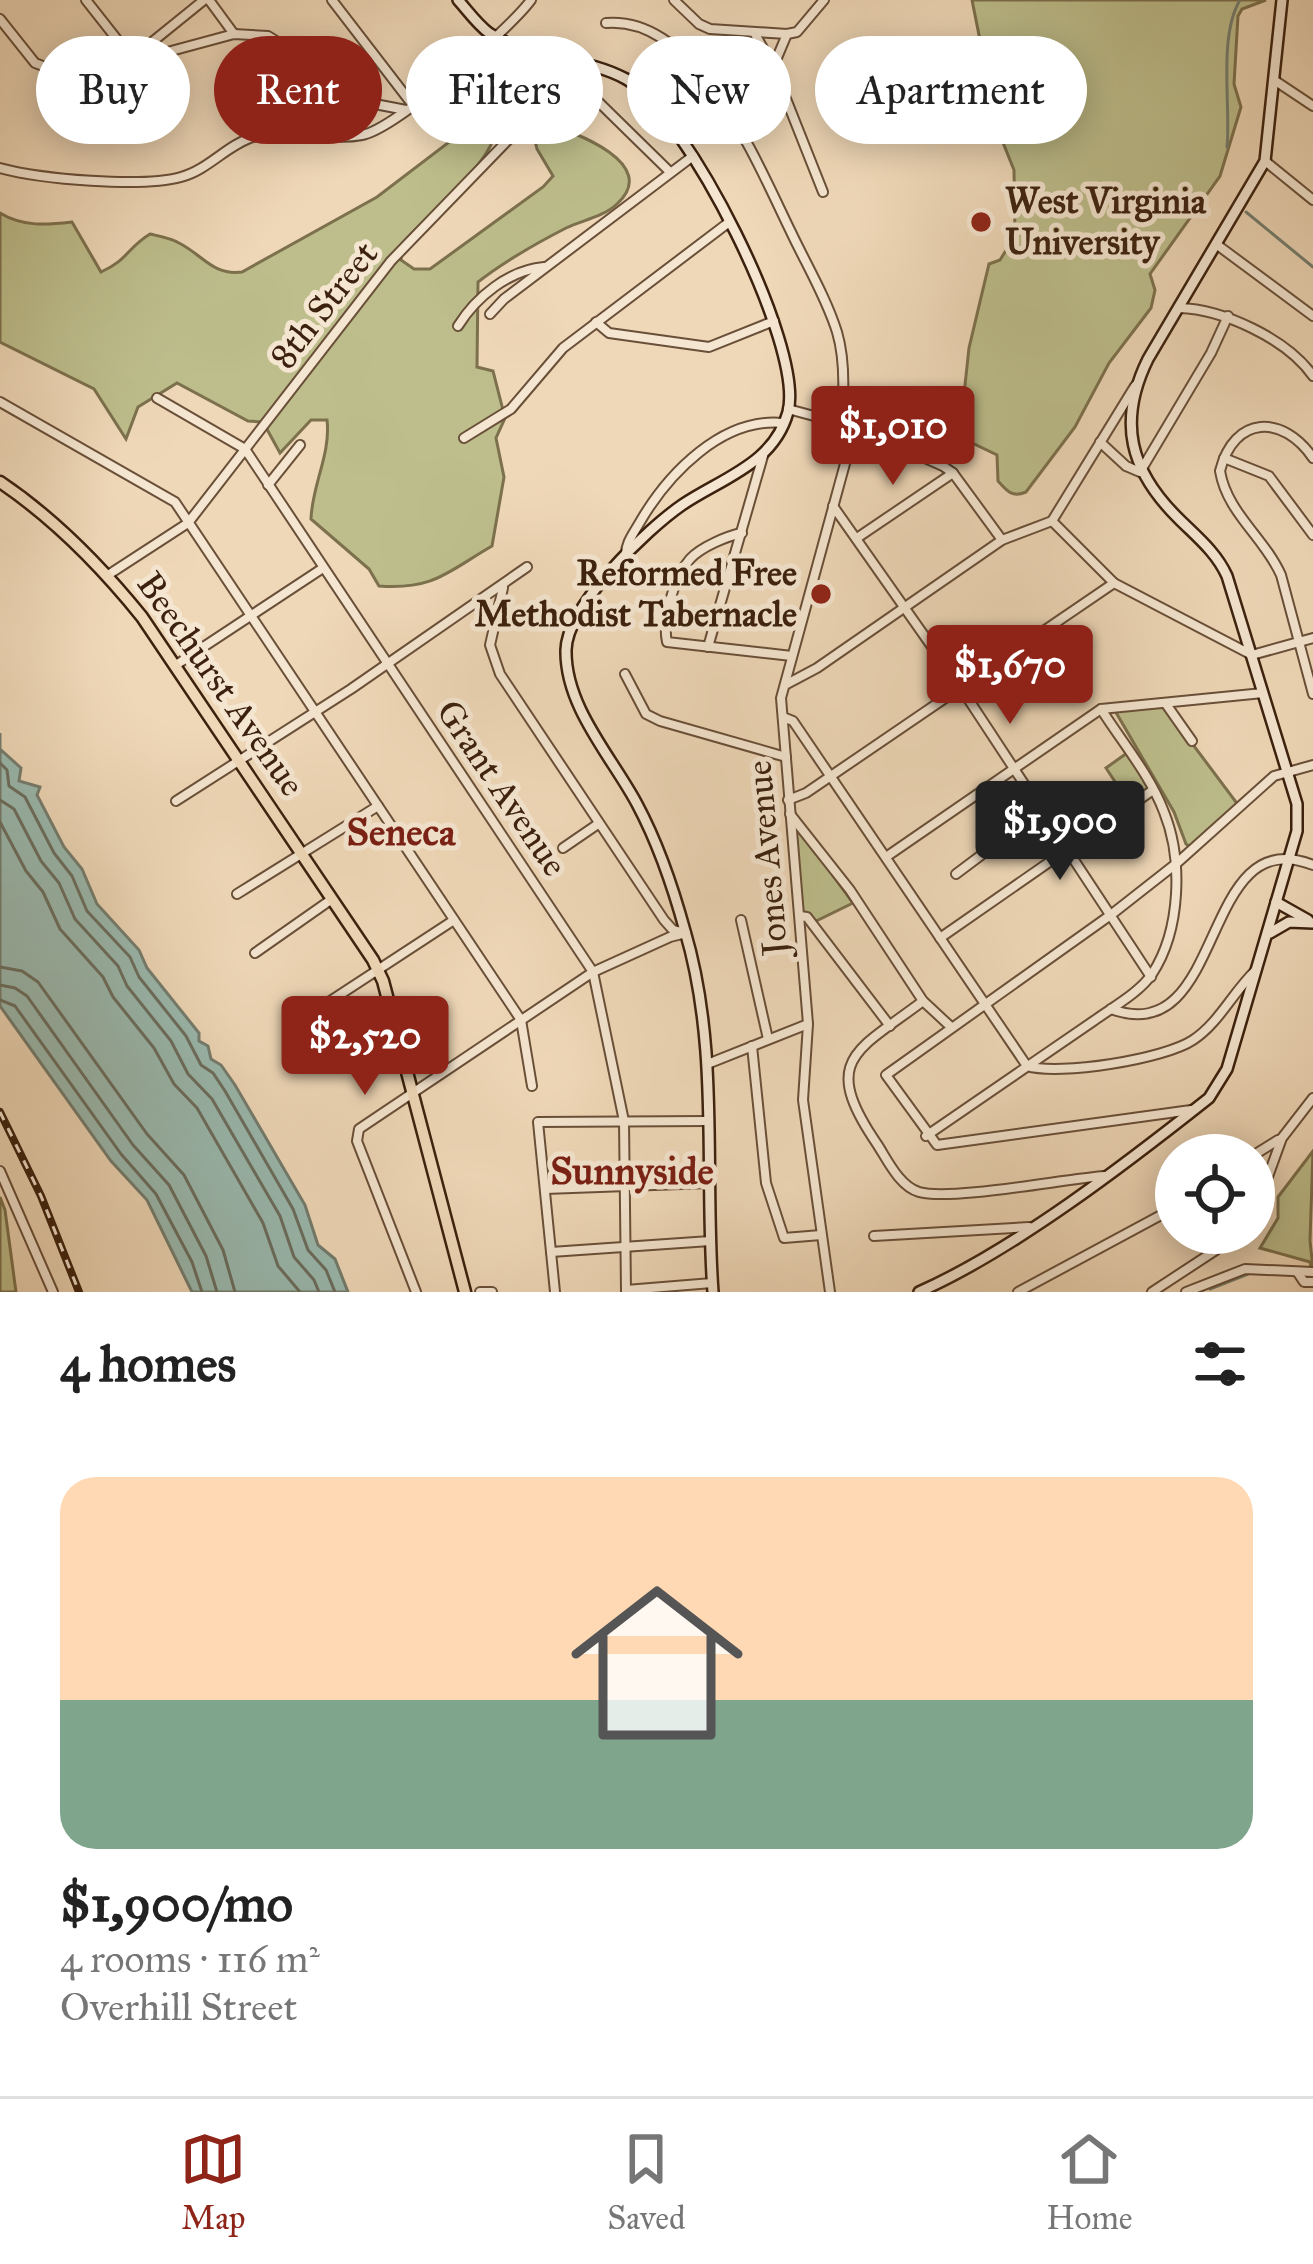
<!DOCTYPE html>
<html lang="en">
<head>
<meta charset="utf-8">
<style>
	:root { --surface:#fff; --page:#f2f2f2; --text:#222; --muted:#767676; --line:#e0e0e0; --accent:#8f2418 }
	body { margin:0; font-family:"IM FELL Great Primer",serif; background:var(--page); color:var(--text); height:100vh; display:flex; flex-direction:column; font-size:45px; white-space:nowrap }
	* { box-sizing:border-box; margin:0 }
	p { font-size:39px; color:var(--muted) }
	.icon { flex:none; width:66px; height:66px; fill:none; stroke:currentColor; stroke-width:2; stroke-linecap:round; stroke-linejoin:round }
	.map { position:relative; height:1292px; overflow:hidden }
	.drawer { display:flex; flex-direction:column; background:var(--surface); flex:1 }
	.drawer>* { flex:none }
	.guide { position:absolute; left:36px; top:36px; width:1242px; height:108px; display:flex; gap:24px }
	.fabs { position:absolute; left:1155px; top:1134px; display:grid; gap:24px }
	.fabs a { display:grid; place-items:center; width:120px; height:120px; border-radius:50%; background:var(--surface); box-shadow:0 6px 30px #0003; font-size:60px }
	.price { position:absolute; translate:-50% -102px; padding:0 27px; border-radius:12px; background:var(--accent); color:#fff; font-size:39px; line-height:78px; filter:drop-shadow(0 3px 6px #0008) }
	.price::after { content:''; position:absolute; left:50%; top:72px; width:36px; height:27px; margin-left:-18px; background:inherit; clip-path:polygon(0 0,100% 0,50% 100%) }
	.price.selected { background:#222; color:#fff }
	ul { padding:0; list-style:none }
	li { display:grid; align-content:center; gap:24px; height:636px; padding:0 60px }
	li span { display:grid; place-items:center; height:372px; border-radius:36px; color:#555 }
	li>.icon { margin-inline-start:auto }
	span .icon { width:216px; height:216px; fill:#fffc; stroke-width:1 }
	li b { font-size:51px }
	h2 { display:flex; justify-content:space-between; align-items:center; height:144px; padding:0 60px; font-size:51px }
	.chip { padding:0 42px; border-radius:54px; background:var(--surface); box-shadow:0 6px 30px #0003; font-size:42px; line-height:108px }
	.chip.selected { background:var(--accent); color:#fff }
	.tabs { display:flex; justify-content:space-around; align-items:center; height:168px; border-top:3px solid var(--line); background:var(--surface); font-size:33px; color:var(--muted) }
	.tabs a { display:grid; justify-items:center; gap:6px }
	.tabs .selected { color:var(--accent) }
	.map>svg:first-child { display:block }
	.green { fill:#bdbe8c; stroke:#7c704d; stroke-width:3 }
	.water { fill:#9abab0; stroke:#747d6f; stroke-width:3 }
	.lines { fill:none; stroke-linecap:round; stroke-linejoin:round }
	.shore { stroke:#6b6e5f; stroke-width:3 }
	.stream { stroke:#747d6f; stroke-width:3 }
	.street-casing { stroke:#694f38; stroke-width:12 }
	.secondary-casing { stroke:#3c210e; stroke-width:14 }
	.primary-casing { stroke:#3c210e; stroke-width:15 }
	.street { stroke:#f5e6d1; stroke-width:8 }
	.secondary { stroke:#f5e6d1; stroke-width:9 }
	.primary { stroke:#efd8b8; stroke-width:10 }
	.rail-casing { stroke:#3c210e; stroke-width:8 }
	.rail { stroke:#f5e6d1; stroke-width:3; stroke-dasharray:9; stroke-linecap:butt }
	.poi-dot { fill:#8f2418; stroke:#f5e6d1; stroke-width:4.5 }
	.labels { text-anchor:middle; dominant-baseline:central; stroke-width:10; stroke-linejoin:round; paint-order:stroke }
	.poi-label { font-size:36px; font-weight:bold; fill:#3c210e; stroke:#f5e6d1; text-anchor:start }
	.street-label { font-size:36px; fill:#3c210e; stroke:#f5e6d1 }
	.neighbourhood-label { font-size:39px; font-weight:bold; fill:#7a1f14; stroke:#f5e6d1 }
</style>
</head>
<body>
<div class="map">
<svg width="1313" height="1292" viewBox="0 0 1313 1292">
	<rect width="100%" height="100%" fill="#efd8b8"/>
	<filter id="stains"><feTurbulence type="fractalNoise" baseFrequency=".00167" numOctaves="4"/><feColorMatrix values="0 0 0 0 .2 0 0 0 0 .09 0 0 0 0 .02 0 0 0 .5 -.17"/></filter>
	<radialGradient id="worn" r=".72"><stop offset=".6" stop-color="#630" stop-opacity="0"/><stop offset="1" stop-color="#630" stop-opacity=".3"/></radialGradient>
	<g class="green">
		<path d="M972,0H1266L1242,9L1238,16L1234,84L1241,107L1220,176L1150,274L1155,290L1151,308L1109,363L1075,427L1026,492C1012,498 1007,491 998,481L997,455L964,439L953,425L961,422L969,348L989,264L1000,260L1015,236L1014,170L998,130Z"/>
		<path d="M501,100C506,159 437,203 402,244L401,260L414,269H430L543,187L553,176L537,149L533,133L547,124C575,132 661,164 617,204C603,217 583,220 566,228C535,244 506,260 478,282L477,367L493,371L505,418L496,438L504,477L492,546C447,572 434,590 379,586L369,569L311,519C312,485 331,454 327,420H311L280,453L263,422L248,421L177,383L138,407L126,439L94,389L0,342V213C23,227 47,225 72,222L101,272C128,260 127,248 150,234C159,236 171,238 179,243C203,255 213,276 242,272L377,197L465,130L487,107Z"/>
		<polygon points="1164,706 1239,806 1192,848 1186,844 1174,812 1114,709"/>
		<polygon points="1127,753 1150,789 1129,803 1106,768"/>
		<polygon points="798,827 853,903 814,922 802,913 794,833"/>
		<polygon points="1313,1151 1310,1241 1313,1268 1311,1268 1310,1262 1260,1248 1278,1218 1278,1197"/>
		<polygon points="0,1197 5,1210 16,1292 0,1292"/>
	</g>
	<polygon class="water" points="0,733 0,749 21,768 19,781 40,787 37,795 64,847 82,869 97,904 139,950 147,968 199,1033 199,1041 208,1046 211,1059 221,1065 235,1085 305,1205 318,1245 335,1259 348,1292 192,1292 147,1200 111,1161 0,1006"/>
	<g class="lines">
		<g class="shore">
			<polyline points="0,763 7,770 9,786 25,797 54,853 72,876 87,911 130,957 139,977 186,1036 201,1065 213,1073 225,1091 293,1209 308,1250 326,1270 335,1292"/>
			<polyline points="0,800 14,809 41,861 59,883 75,919 118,966 127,986 171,1041 188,1074 212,1099 280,1216 294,1257 314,1280 319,1292"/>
			<polyline points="0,822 26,871 43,892 60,929 103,977 113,997 154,1048 174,1084 197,1108 263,1223 278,1266 300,1292"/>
			<polyline points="0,967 22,971 38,982 147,1134 184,1175 223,1250 235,1292"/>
			<polyline points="0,985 15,988 27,996 133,1145 169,1185 206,1256 217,1292"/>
			<polyline points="0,1000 15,1006 121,1154 156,1194 192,1262 202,1292"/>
		</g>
		<g class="stream">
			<path d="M1227,147C1231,105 1218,37 1240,0"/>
			<polyline points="1246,212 1313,267"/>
			<polyline points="1210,1289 1248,1274"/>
		</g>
		<g class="street-casing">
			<g id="street">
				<polyline points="86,0 134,61 141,51 204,0"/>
				<polyline points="209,0 234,34"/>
				<polyline points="332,0 412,104"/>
				<polyline points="674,0 699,24 710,29 787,34 797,32 824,0"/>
				<polyline points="0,19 35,63 72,77 95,77 134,61 234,34 268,36 380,105 406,110"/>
				<path d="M606,23C698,15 758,165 791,232C806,264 826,297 837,332C845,359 844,396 841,424"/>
				<polyline points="755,34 773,66 823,192"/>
				<polyline points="774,65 787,34"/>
				<polyline points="571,75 670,172"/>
				<polyline points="1274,80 1313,106"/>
				<polyline points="1265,161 1313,200"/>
				<path d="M0,168C41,179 141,188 181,177C208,170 227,145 253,137C289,125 325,142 362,135C394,130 510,29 531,0"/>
				<polyline points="1216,244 1313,316"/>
				<path d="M1179,308C1223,309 1287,339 1313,376"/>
				<polyline points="490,314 504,299 693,156"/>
				<polyline points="596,322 609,333 709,347 774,321"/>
				<path d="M458,326C476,297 509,270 544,267"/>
				<polyline points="157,398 245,449 593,972 624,1121 626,1292"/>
				<polyline points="0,402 175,502 521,1020 532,1086"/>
				<polyline points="788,409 855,427 943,466 953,473 1002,540"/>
				<polyline points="464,438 511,409 563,348 728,223"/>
				<polyline points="1100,442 1126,466 1140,472 1211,353 1228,316"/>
				<polyline points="1224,458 1269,476 1313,535"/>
				<path d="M1313,458C1283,414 1234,415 1220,471C1227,513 1264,537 1281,575L1313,694"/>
				<polyline points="268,485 300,445"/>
				<polyline points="833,506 961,688 1151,977"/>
				<polyline points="1052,521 1114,583 1252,655 1313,638"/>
				<path d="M742,533C727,536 701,547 690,559C674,577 662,619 667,642L792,656"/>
				<polyline points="857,538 953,473"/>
				<path d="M626,556C625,544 633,534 640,522C668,474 722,417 783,423"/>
				<polyline points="108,575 188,523 391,261 571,75 575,60"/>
				<polyline points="503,588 490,645 500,674 664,920 673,930 685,933"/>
				<polyline points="708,647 763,456"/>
				<polyline points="176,665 323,568"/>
				<polyline points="625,674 646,714 660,721 786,757"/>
				<polyline points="785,685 817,668 1002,540 1052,521 1135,386"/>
				<polyline points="1166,704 1192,741"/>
				<path d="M783,717L793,721L1027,1066C1059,1076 1165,1059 1193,1040C1219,1023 1233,992 1256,970"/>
				<polyline points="788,800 806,793 1114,583"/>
				<polyline points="176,801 351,689 527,567"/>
				<polyline points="790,814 850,890 923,1001 951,1027"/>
				<polyline points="563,848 598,824"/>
				<polyline points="886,857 1101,709 1263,693"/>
				<polyline points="956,874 1040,811"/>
				<polyline points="237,894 378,806"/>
				<polyline points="800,916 807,917 890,1026"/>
				<polyline points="741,920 768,1039"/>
				<polyline points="940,938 1153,790"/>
				<polyline points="255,953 332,899"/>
				<path d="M923,1001C857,1051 819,1059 877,1144C887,1159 899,1186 919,1192C951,1201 1064,1179 1104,1176"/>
				<path d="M1111,1009C1228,1052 1198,819 1313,865"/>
				<polyline points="289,1028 454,920"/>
				<polyline points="752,1046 766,1183 784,1238 821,1235"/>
				<polyline points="710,1063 808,1024"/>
				<polyline points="1191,1110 937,1145 886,1075 1112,914 1177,863 1274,776 1313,765"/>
				<path d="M926,1136C982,1097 1039,1059 1095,1020C1113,1007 1140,992 1152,974C1181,930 1183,859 1164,812C1150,775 1122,742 1101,709"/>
				<polyline points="1254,1155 1278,1140"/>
				<polyline points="0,1171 53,1292"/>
				<polyline points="545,1189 709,1183"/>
				<polyline points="1254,1215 1282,1138 1313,1098"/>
				<polyline points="874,1236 1029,1227"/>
				<polyline points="551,1252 710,1241"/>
				<polyline points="1298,1273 1304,1282 1313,1282"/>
				<polyline points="626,1290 712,1283"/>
				<polyline points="416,1292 357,1141 359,1129 593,972 670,937 686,933"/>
				<polyline points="480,1292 492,1292"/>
				<polyline points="555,1292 538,1122 707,1121"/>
				<polyline points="830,1292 803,1100 808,1024 781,698 855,427"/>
				<polyline points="1018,1292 1176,1207"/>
				<polyline points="1152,1292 1242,1233"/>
				<polyline points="1186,1292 1245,1269 1313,1272"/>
			</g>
		</g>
		<g class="secondary-casing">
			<g id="secondary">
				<path d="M458,0C468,11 477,24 489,33C529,60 584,56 626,79C686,112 805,346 788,412C774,464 722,478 682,505C646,530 567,606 566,650C565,707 612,757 637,804C659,845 673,887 685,931C720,1049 704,1171 713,1292"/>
				<polyline points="1276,902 1308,920"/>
				<polyline points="1270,933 1289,922 1313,923"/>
				<path d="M919,1292C1014,1250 1127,1163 1209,1098L1227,1069L1297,831V804L1227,576C1216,552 1197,537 1179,519C1130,471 1117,422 1148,359L1265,161L1282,0"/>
			</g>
		</g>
		<g class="primary-casing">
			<path id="primary" d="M0,482C55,519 100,565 142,617L373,960L383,981L465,1292"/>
		</g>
		<use href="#street" class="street"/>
		<use href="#secondary" class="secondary"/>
		<use href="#primary" class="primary"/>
		<g class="rail-casing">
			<polyline id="rail" points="0,1112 41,1196 79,1292"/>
		</g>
		<use href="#rail" class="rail"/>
	</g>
	<g class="poi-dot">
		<circle cx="981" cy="222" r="12"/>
		<circle cx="821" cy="594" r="12"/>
	</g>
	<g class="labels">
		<g class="poi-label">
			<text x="1005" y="201">West Virginia<tspan x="1005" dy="41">University</tspan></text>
			<text x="797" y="573" text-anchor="end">Reformed Free<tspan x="797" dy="41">Methodist Tabernacle</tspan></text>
		</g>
		<g class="street-label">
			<text transform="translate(324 305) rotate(-52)">8th Street</text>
			<text transform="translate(221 684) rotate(55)">Beechurst Avenue</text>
			<text transform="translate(502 788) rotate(56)">Grant Avenue</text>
			<text transform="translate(767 858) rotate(-95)">Jones Avenue</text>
		</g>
		<g class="neighbourhood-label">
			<text x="401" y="832">Seneca</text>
			<text x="632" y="1171">Sunnyside</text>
		</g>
	</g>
	<rect width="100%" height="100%" filter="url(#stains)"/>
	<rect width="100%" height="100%" fill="url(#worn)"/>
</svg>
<div class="fabs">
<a><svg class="icon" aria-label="locate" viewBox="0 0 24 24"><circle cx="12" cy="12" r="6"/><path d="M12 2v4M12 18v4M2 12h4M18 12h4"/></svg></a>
</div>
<b class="price" style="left:893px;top:488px">$1,010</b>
<b class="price" style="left:1010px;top:727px">$1,670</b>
<b class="price selected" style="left:1060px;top:883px">$1,900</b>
<b class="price" style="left:365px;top:1098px">$2,520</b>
<div class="guide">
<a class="chip">Buy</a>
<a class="chip selected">Rent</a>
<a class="chip">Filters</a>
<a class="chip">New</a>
<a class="chip">Apartment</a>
</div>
</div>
<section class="drawer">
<h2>4 homes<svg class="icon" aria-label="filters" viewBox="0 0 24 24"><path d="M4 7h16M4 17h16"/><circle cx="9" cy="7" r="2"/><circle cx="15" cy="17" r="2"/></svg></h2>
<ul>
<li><span style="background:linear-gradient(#ffd9b3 60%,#7fa58c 0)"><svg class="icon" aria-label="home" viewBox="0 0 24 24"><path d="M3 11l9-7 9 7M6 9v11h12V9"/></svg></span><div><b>$1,900/mo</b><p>4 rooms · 116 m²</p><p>Overhill Street</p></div></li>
</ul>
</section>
<nav class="tabs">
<a class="selected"><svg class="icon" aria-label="map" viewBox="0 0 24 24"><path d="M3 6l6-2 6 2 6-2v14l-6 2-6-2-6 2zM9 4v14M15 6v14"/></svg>Map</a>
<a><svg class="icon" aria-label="saved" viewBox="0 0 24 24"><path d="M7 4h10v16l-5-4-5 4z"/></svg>Saved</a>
<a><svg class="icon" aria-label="home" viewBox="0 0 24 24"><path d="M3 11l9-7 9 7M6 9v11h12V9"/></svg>Home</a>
</nav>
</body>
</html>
